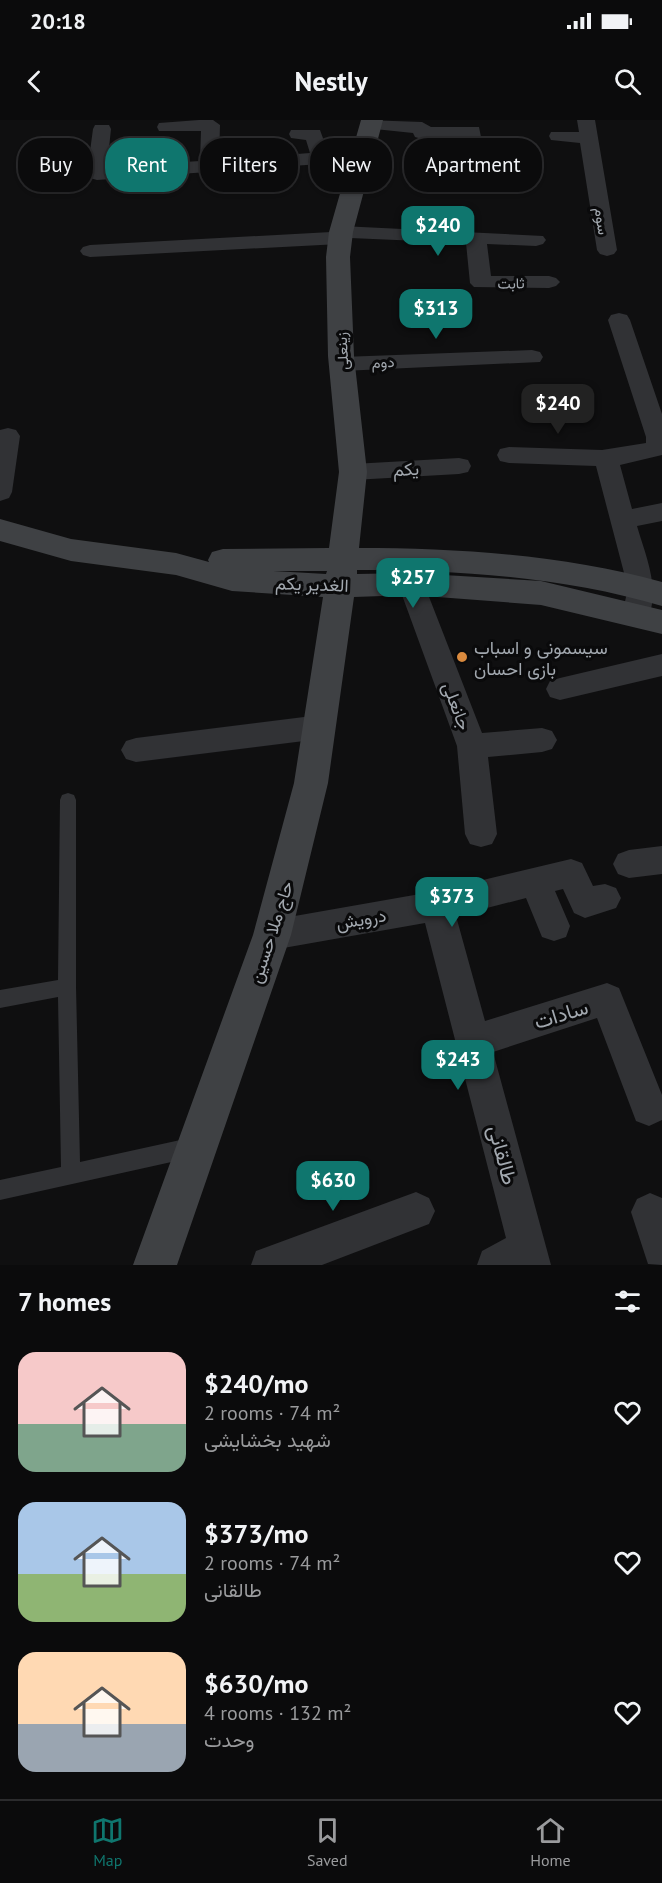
<!DOCTYPE html>
<html lang="en">
<head>
<meta charset="utf-8">
<style>
	:root { --surface:#0b0b0c; --page:#19191a; --text:#f1f3f6; --muted:#9a9b9d; --line:#2b2b2d; --accent:#0f766e }
	body { margin:0; font-family:"PT Sans",Vazirmatn,sans-serif; background:var(--page); color:var(--text); height:100vh; display:flex; flex-direction:column; font-size:22px; white-space:nowrap }
	* { box-sizing:border-box; margin:0 }
	p { font-size:20px; color:var(--muted) }
	.icon { flex:none; width:33px; height:33px; fill:none; stroke:currentColor; stroke-width:2; stroke-linecap:round; stroke-linejoin:round }
	.map { position:relative; height:1145px; overflow:hidden }
	.side { display:flex; flex-direction:column; background:var(--surface); flex:1 }
	.side>* { flex:none }
	.top-card { position:absolute; left:18px; top:18px; width:627px; height:54px; display:flex; gap:12px }
	.price { position:absolute; translate:-50% -51px; padding:0 14px; border-radius:12px; background:var(--accent); color:#fff; font-size:20px; line-height:39px; filter:drop-shadow(0 2px 3px #0008) }
	.price::after { content:''; position:absolute; left:50%; top:36px; width:18px; height:14px; margin-left:-9px; background:inherit; clip-path:polygon(0 0,100% 0,50% 100%) }
	.price.selected { background:#222; color:#fff }
	ul { padding:0; list-style:none }
	li { display:flex; align-items:center; gap:18px; height:150px; padding:0 18px }
	li span { display:grid; place-items:center; flex:none; width:168px; height:120px; border-radius:18px; color:#555 }
	li>.icon { margin-inline-start:auto }
	span .icon { width:72px; height:72px; fill:#fffc; stroke-width:1 }
	li b { font-size:26px }
	h2 { display:flex; justify-content:space-between; align-items:center; height:72px; padding:0 18px; font-size:26px }
	.chip { padding:0 21px; border-radius:24px; background:var(--surface); box-shadow:0 2px 4px #0004,0 0 0 2px var(--line); font-size:21px; line-height:54px }
	.chip.selected { background:var(--accent); color:#fff }
	.status { display:flex; justify-content:space-between; align-items:center; height:42px; padding:0 30px; background:var(--surface); direction:ltr }
	.status svg { height:16px; fill:currentColor }
	header { display:flex; justify-content:space-between; align-items:center; height:78px; padding:0 18px; background:var(--surface); font-size:27px; font-weight:700 }
	.dock { display:flex; justify-content:space-around; align-items:center; height:84px; border-top:2px solid var(--line); background:var(--surface); font-size:16px; color:var(--muted) }
	.dock a { display:grid; justify-items:center; gap:3px }
	.dock .selected { color:var(--accent) }
	.map>svg:first-child { display:block }
	.lines { fill:none; stroke-linecap:round; stroke-linejoin:round }
	.lane { fill:#313235; fill-rule:evenodd }
	.street { fill:#313235; fill-rule:evenodd }
	.secondary { fill:#3f4144; fill-rule:evenodd }
	.poi-dot { fill:#da8a3e; stroke:#0a0a0b; stroke-width:2 }
	.labels { text-anchor:middle; dominant-baseline:central; stroke-width:6; stroke-linejoin:round; paint-order:stroke }
	.far-street-label { font-size:15px; fill:#a2a8af; stroke:#0a0a0b }
	.street-label { font-size:18px; fill:#a2a8af; stroke:#0a0a0b }
	.poi-label { font-size:18px; fill:#a2a8af; stroke:#0a0a0b; text-anchor:start }
	.near-street-label { font-size:21px; fill:#a2a8af; stroke:#0a0a0b }
</style>
</head>
<body>
<div class="status"><b>20:18</b><svg viewBox="0 0 49 12"><path d="M0 12V9h3v3zM5 12V6h3v6zM10 12V3h3v9zM15 12V0h3v12zM26 1h20v11H26zM47 4h2v5h-2z"/></svg></div>
<header><svg class="icon" aria-label="back" viewBox="0 0 24 24"><path d="M15 5l-7 7 7 7"/></svg>Nestly<svg class="icon" aria-label="search" viewBox="0 0 24 24"><circle cx="10" cy="10" r="6"/><path d="M15 15l6 6"/></svg></header>
<div class="map">
<svg width="662" height="1145" viewBox="0 0 662 1145">
	<rect width="100%" height="100%" fill="#0f0f10"/>
	<g class="lines">
		<polygon class="lane" points="68,673 74,675 76,680 76,867 80,1042 194,1017 201,1020 204,1027 201,1034 194,1037 0,1080 0,1060 61,1047 58,877 0,888 0,870 58,860 60,680 62,675"/>
		<g class="street">
			<polygon points="199,0 213,0 220,5 219,40 310,33 306,20 291,18 289,14 291,10 320,10 328,32 369,31 371,35 369,39 362,41 97,60 90,58 87,54 93,9 95,5 109,5 111,9 107,47 200,41 201,11 159,11 157,7 159,3"/>
			<polygon points="365,0 422,2 431,7 479,7 483,27 499,29 507,41 504,45 490,45 486,38 467,36 465,32 463,17 422,19 415,17 413,13 365,8 362,4"/>
			<polygon points="577,0 595,0 617,130 614,134 607,136 600,134 597,130 580,23 551,20 549,16 551,12 579,12"/>
			<polygon points="341,106 543,116 546,120 543,124 536,126 487,124 491,156 549,156 556,158 560,162 556,166 549,168 474,167 470,163 466,123 350,118 347,122 340,124 90,137 83,135 80,131 83,127 90,125 331,112 334,108"/>
			<path d="M619,193L627,195L630,200L662,294V335L620,345L632,389L662,383V401L637,406C646,437 662,472 646,502L636,505L626,502L622,495L628,468L596,346L509,343L500,341L497,335L500,329L509,327L602,330L646,323V317L608,200L611,195Z"/>
			<polygon points="532,230 540,232 543,237 540,242 342,251 334,249 331,244 334,239 342,237"/>
			<polygon points="8,308 16,310 20,316 12,372 9,378 0,381 0,310"/>
			<polygon points="459,338 468,340 471,346 468,352 459,354 353,360 344,358 341,352 344,346 353,344"/>
			<polygon points="411,454 420,457 424,464 482,613 542,608 552,611 557,620 552,629 542,632 488,637 497,714 492,724 481,727 470,724 465,714 457,626 398,464 402,457"/>
			<polygon points="662,534 662,556 560,580 550,577 546,569 550,561 560,558"/>
			<polygon points="320,595 330,599 335,607 330,615 320,619 136,642 126,639 121,630 126,621 136,618"/>
			<polygon points="662,726 662,754 629,758 618,754 613,744 618,734 629,730"/>
			<polygon points="571,739 582,743 593,766 605,764 616,768 621,778 616,788 585,798 574,793 563,769 555,771 570,806 566,817 554,821 542,817 526,778 456,796 485,901 607,863 619,868 662,975 662,1000 649,1006 636,1001 597,898 493,932 551,1145 477,1145 482,1131 506,1118 425,803 272,830 260,826 256,815 260,804 272,800 437,771"/>
			<polygon points="416,1072 429,1078 435,1091 429,1104 322,1145 251,1145 256,1131"/>
			<polygon points="650,1073 662,1078 662,1145 648,1144 631,1092 637,1079"/>
		</g>
		<path class="secondary" d="M361,0H383L353,112L350,137L354,236L367,352L359,428C460,428 565,435 662,462V486C564,457 459,450 357,450V454L411,453L541,461L662,490V514L541,485L411,475L354,477L328,663L291,815L177,1145H133L253,815L294,663L323,477L232,471L176,455L71,441L0,421V399L71,419L176,433L209,442L208,440L212,432L223,429L329,428L339,352L328,236L326,137L329,112ZM273,451H327L326,454Z"/>
	</g>
	<circle class="poi-dot" cx="462" cy="537" r="6"/>
	<g class="labels">
		<g class="far-street-label">
			<text transform="translate(602 101) rotate(81)">سوم</text>
			<text transform="translate(511 163) rotate(-1)">ثابت</text>
			<text transform="translate(342 231) rotate(-93)">زینعلی</text>
			<text transform="translate(383 242) rotate(-2)">دوم</text>
		</g>
		<g class="street-label">
			<text transform="translate(406 349) rotate(-3)">یکم</text>
			<text transform="translate(312 464) rotate(2)">الغدیر یکم</text>
			<text transform="translate(457 586) rotate(69)">جانعلی</text>
			<text transform="translate(361 799) rotate(-10)">درویش</text>
			<text transform="translate(271 812) rotate(-72)">حاج ملا حسین</text>
		</g>
		<g class="poi-label">
			<text x="474" y="527">سیسمونی و اسباب<tspan x="474" dy="21">بازی احسان</tspan></text>
		</g>
		<g class="near-street-label">
			<text transform="translate(561 894) rotate(-17)">سادات</text>
			<text transform="translate(503 1035) rotate(75)">طالقانی</text>
		</g>
	</g>
</svg>
<b class="price" style="left:438px;top:137px">$240</b>
<b class="price" style="left:436px;top:220px">$313</b>
<b class="price selected" style="left:558px;top:315px">$240</b>
<b class="price" style="left:413px;top:489px">$257</b>
<b class="price" style="left:452px;top:808px">$373</b>
<b class="price" style="left:458px;top:971px">$243</b>
<b class="price" style="left:333px;top:1092px">$630</b>
<div class="top-card">
<a class="chip">Buy</a>
<a class="chip selected">Rent</a>
<a class="chip">Filters</a>
<a class="chip">New</a>
<a class="chip">Apartment</a>
</div>
</div>
<section class="side">
<h2>7 homes<svg class="icon" aria-label="filters" viewBox="0 0 24 24"><path d="M4 7h16M4 17h16"/><circle cx="9" cy="7" r="2"/><circle cx="15" cy="17" r="2"/></svg></h2>
<ul>
<li><span style="background:linear-gradient(#f6c9c9 60%,#7fa58c 0)"><svg class="icon" aria-label="home" viewBox="0 0 24 24"><path d="M3 11l9-7 9 7M6 9v11h12V9"/></svg></span><div><b>$240/mo</b><p>2 rooms · 74 m²</p><p>شهید بخشایشی</p></div><svg class="icon" aria-label="heart" viewBox="0 0 24 24"><path d="M12 20l-8-8c-3-5 5-10 8-4 3-6 11-1 8 4z"/></svg></li>
<li><span style="background:linear-gradient(#a9c7e8 60%,#8fb573 0)"><svg class="icon" aria-label="home" viewBox="0 0 24 24"><path d="M3 11l9-7 9 7M6 9v11h12V9"/></svg></span><div><b>$373/mo</b><p>2 rooms · 74 m²</p><p>طالقانی</p></div><svg class="icon" aria-label="heart" viewBox="0 0 24 24"><path d="M12 20l-8-8c-3-5 5-10 8-4 3-6 11-1 8 4z"/></svg></li>
<li><span style="background:linear-gradient(#ffd9b3 60%,#9aa5b1 0)"><svg class="icon" aria-label="home" viewBox="0 0 24 24"><path d="M3 11l9-7 9 7M6 9v11h12V9"/></svg></span><div><b>$630/mo</b><p>4 rooms · 132 m²</p><p>وحدت</p></div><svg class="icon" aria-label="heart" viewBox="0 0 24 24"><path d="M12 20l-8-8c-3-5 5-10 8-4 3-6 11-1 8 4z"/></svg></li>
</ul>
</section>
<nav class="dock">
<a class="selected"><svg class="icon" aria-label="map" viewBox="0 0 24 24"><path d="M3 6l6-2 6 2 6-2v14l-6 2-6-2-6 2zM9 4v14M15 6v14"/></svg>Map</a>
<a><svg class="icon" aria-label="saved" viewBox="0 0 24 24"><path d="M7 4h10v16l-5-4-5 4z"/></svg>Saved</a>
<a><svg class="icon" aria-label="home" viewBox="0 0 24 24"><path d="M3 11l9-7 9 7M6 9v11h12V9"/></svg>Home</a>
</nav>
</body>
</html>
